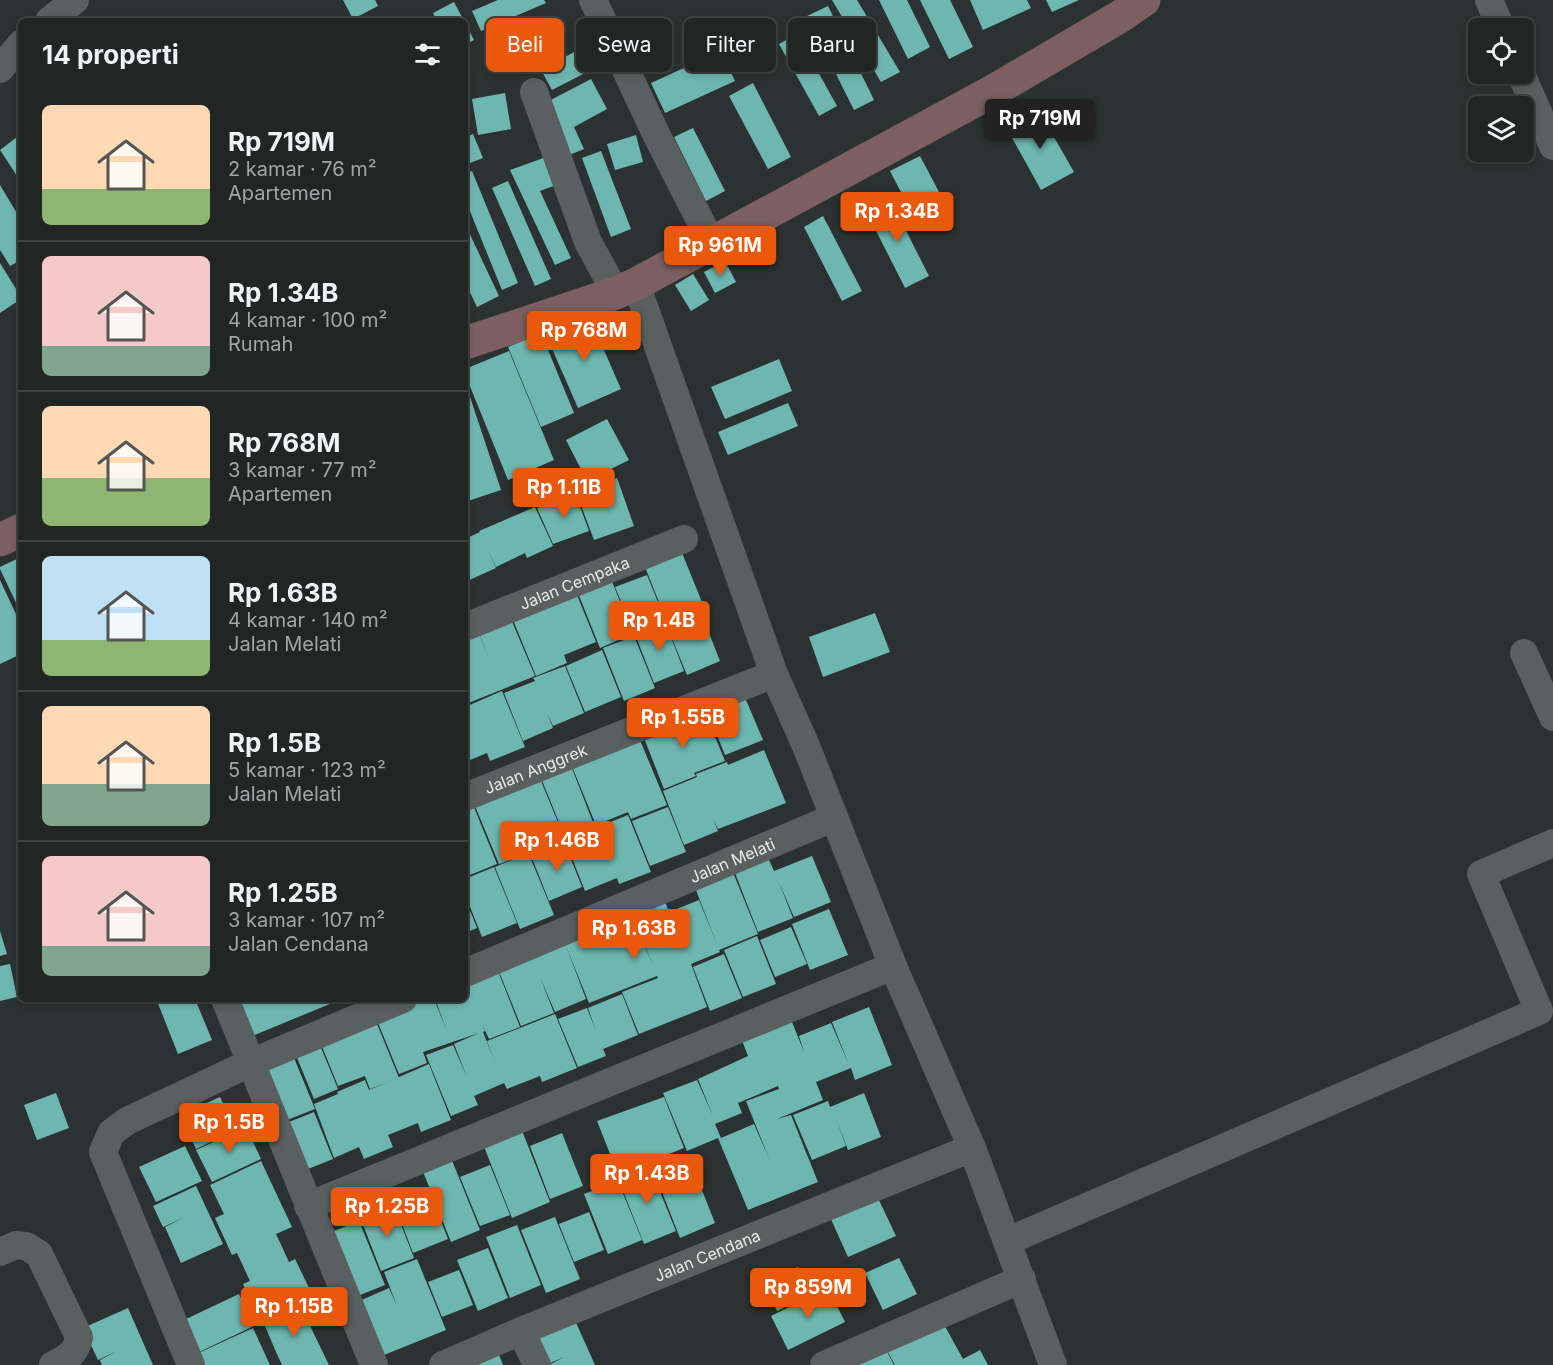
<!DOCTYPE html>
<html lang="id">
<head>
<meta charset="utf-8">
<style>
	:root { --surface:#212625; --page:#2d3232; --text:#f1f3f6; --muted:#a2a5a7; --line:#3e4342; --accent:#ea580c }
	body { margin:0; font-family:Inter,sans-serif; background:var(--page); color:var(--text); height:100vh; display:flex; flex-direction:column; font-size:22px; white-space:nowrap }
	* { box-sizing:border-box; margin:0 }
	p { font-size:20px; color:var(--muted) }
	.icon { flex:none; width:33px; height:33px; fill:none; stroke:currentColor; stroke-width:2; stroke-linecap:round; stroke-linejoin:round }
	.map { position:relative; flex:1; overflow:hidden }
	.details { position:absolute; left:18px; top:18px; width:450px; height:984px; display:flex; flex-direction:column; background:var(--surface); border-radius:9px; box-shadow:0 3px 9px #0003,0 0 0 2px var(--line) }
	.details>* { flex:none }
	.top-card { position:absolute; left:486px; top:18px; width:570px; height:54px; display:flex; gap:12px }
	.tools { position:absolute; left:1468px; top:18px; display:grid; gap:12px }
	.tools a { display:grid; place-items:center; width:66px; height:66px; border-radius:9px; background:var(--surface); box-shadow:0 3px 9px #0003,0 0 0 2px var(--line); font-size:30px }
	.price { position:absolute; translate:-50% -51px; padding:0 14px; border-radius:6px; background:var(--accent); color:#fff; font-size:20px; line-height:39px; filter:drop-shadow(0 2px 3px #0008) }
	.price::after { content:''; position:absolute; left:50%; top:36px; width:18px; height:14px; margin-left:-9px; background:inherit; clip-path:polygon(0 0,100% 0,50% 100%) }
	.price.active { background:#222; color:#fff }
	ul { padding:0; list-style:none }
	li { display:flex; align-items:center; gap:18px; height:150px; padding:0 24px }
	li+li { border-top:2px solid var(--line) }
	li span { display:grid; place-items:center; flex:none; width:168px; height:120px; border-radius:9px; color:#555 }
	li>.icon { margin-inline-start:auto }
	span .icon { width:72px; height:72px; fill:#fffc; stroke-width:1 }
	li b { font-size:26px }
	h2 { display:flex; justify-content:space-between; align-items:center; height:72px; padding:0 24px; font-size:26px }
	.tag { padding:0 21px; border-radius:9px; background:var(--surface); box-shadow:0 3px 9px #0003,0 0 0 2px var(--line); font-size:21px; line-height:54px }
	.tag.active { background:var(--accent); color:#fff }
	.map>svg:first-child { display:block }
	.building { fill:#6eb7b0; fill-rule:evenodd }
	.lines { fill:none; stroke-linecap:round; stroke-linejoin:round }
	.minor { stroke:#59605f; stroke-width:28 }
	.secondary { stroke:#7b5f61; stroke-width:33 }
	.labels { text-anchor:middle; dominant-baseline:central; stroke-width:6; stroke-linejoin:round; paint-order:stroke }
	.street-label { font-size:16px; fill:#e8eceb; stroke:#2c3231 }
</style>
</head>
<body>
<div class="map">
<svg width="1553" height="1365" viewBox="0 0 1553 1365">
	<rect width="100%" height="100%" fill="#2c3231"/>
	<g class="building">
		<polygon points="343,0 375,0 378,6 353,19"/>
		<polygon points="498,0 544,0 546,3 481,31 472,11"/>
		<polygon points="832,0 857,0 900,72 881,82"/>
		<polygon points="879,0 907,0 930,47 908,59"/>
		<polygon points="920,0 950,0 973,47 949,59"/>
		<polygon points="970,0 1027,0 1031,8 983,30"/>
		<polygon points="1046,0 1079,0 1052,12"/>
		<polygon points="454,2 464,21 437,21 433,13"/>
		<polygon points="828,6 874,100 854,110 807,16"/>
		<polygon points="548,21 560,49 532,61 520,33"/>
		<polygon points="465,23 474,40 465,45"/>
		<polygon points="797,34 837,106 819,116 779,44"/>
		<polygon points="578,50 589,71 552,90 541,70"/>
		<polygon points="721,51 735,81 665,113 651,83"/>
		<polygon points="591,79 607,109 574,127 584,149 567,156 543,104"/>
		<polygon points="753,83 791,157 768,169 729,96"/>
		<polygon points="505,93 511,129 478,135 472,99"/>
		<polygon points="1038,109 1074,172 1041,190 1006,127"/>
		<polygon points="693,128 725,191 706,201 674,137"/>
		<polygon points="21,134 21,182 0,150"/>
		<polygon points="473,134 483,158 465,165 465,137"/>
		<polygon points="636,135 643,162 615,170 607,144"/>
		<polygon points="601,151 631,229 611,237 582,158"/>
		<polygon points="549,156 559,184 540,191 571,258 555,265 510,170"/>
		<polygon points="920,156 946,205 916,221 890,171"/>
		<polygon points="472,171 518,283 502,290 465,199 465,174"/>
		<polygon points="508,181 551,279 535,286 492,188"/>
		<polygon points="0,185 21,220 21,260 10,266 0,250"/>
		<polygon points="889,197 929,276 905,288 865,209"/>
		<polygon points="823,216 862,291 842,301 804,227"/>
		<polygon points="465,224 499,296 477,307 465,282"/>
		<polygon points="725,261 736,282 715,293 704,272"/>
		<polygon points="0,263 21,297 21,299 0,313"/>
		<polygon points="693,274 709,300 691,311 675,285"/>
		<polygon points="589,316 621,389 578,408 546,335"/>
		<polygon points="541,333 574,413 541,427 508,347"/>
		<polygon points="509,351 554,460 508,480 465,374 465,369"/>
		<polygon points="779,359 792,391 725,419 711,387"/>
		<polygon points="465,382 501,490 468,501 465,491"/>
		<polygon points="788,403 798,426 728,455 718,432"/>
		<polygon points="607,419 629,460 587,481 566,440"/>
		<polygon points="617,478 634,526 594,540 576,492"/>
		<polygon points="575,493 589,531 553,544 537,508"/>
		<polygon points="535,507 553,546 527,558 525,553 496,567 488,550 496,568 465,582 465,539 480,532 479,531"/>
		<polygon points="680,548 704,607 667,622 643,562"/>
		<polygon points="21,557 21,613 0,569 0,567"/>
		<polygon points="609,574 633,634 600,648 576,588"/>
		<polygon points="647,575 664,617 633,630 615,587"/>
		<polygon points="0,580 21,625 21,654 0,664"/>
		<polygon points="575,590 596,642 564,655 567,663 536,676 511,615"/>
		<polygon points="875,613 890,652 823,677 809,637"/>
		<polygon points="510,617 535,676 466,704 465,630 476,626 490,661 478,630"/>
		<polygon points="665,622 684,671 654,683 635,634"/>
		<polygon points="705,623 720,661 687,675 671,636"/>
		<polygon points="634,636 655,688 624,701 603,648"/>
		<polygon points="602,650 621,697 585,712 566,666"/>
		<polygon points="565,666 584,713 553,726 547,713 553,728 523,741 504,693 535,681 533,678"/>
		<polygon points="502,691 525,747 490,761 487,753 465,762 465,707"/>
		<polygon points="743,693 763,740 725,755 706,708"/>
		<polygon points="704,710 725,761 694,773 696,776 664,789 642,733"/>
		<polygon points="637,733 667,805 631,819 628,812 596,825 571,764"/>
		<polygon points="764,750 786,803 718,829 713,819 718,831 684,845 663,791 697,777 696,774 727,762 728,765"/>
		<polygon points="571,766 594,825 565,837 541,778"/>
		<polygon points="541,781 564,837 528,852 554,915 520,929 495,867 517,858 499,864 473,801"/>
		<polygon points="471,800 497,864 465,877 465,802"/>
		<polygon points="668,807 686,852 650,866 632,821"/>
		<polygon points="628,815 651,872 619,884 617,878 585,891 565,840"/>
		<polygon points="565,844 582,887 549,901 532,858"/>
		<polygon points="812,856 831,902 794,917 778,880 793,918 758,932 735,873 769,860 774,871"/>
		<polygon points="494,867 517,923 482,937 465,894 465,879"/>
		<polygon points="732,870 758,934 719,950 720,952 691,964 707,1007 639,1034 622,992 658,978 657,976 589,1003 566,946 586,999 555,1012 540,977 554,1013 521,1026 496,964 597,926 601,938 636,925 653,966 632,912 664,899 669,912 699,900 718,947 694,885"/>
		<polygon points="465,898 477,928 465,933"/>
		<polygon points="829,909 848,955 810,970 792,924"/>
		<polygon points="791,927 807,964 775,977 760,940"/>
		<polygon points="0,931 7,954 0,956"/>
		<polygon points="757,936 776,984 743,997 724,950"/>
		<polygon points="724,954 742,998 710,1011 693,967"/>
		<polygon points="10,964 17,997 0,1001 0,966"/>
		<polygon points="496,966 520,1027 489,1039 481,1022 485,1031 483,1032 495,1062 487,1041 555,1014 577,1068 542,1082 540,1076 507,1089 504,1083 474,1096 478,1105 451,1116 426,1055 453,1045 467,1077 454,1044 479,1033 423,1052 427,1063 399,1074 374,1013 414,999 434,999 447,1031 435,999 465,999 465,978"/>
		<polygon points="622,994 638,1035 603,1049 606,1056 578,1067 558,1019 587,1008 596,1031 588,1008"/>
		<polygon points="162,999 195,999 212,1040 178,1054 157,1001"/>
		<polygon points="237,999 342,999 252,1036"/>
		<path d="M869,1007L892,1065L855,1080L851,1068L816,1082L823,1100L777,1119L791,1115L818,1182L748,1210L718,1138L687,1151L663,1093L697,1080L713,1116L698,1079L748,1056L741,1038L790,1017L804,1052L799,1036L831,1023L849,1065L832,1022ZM778,1086L779,1089L746,1101L770,1161L754,1124L721,1138L715,1124L742,1113L738,1103Z"/>
		<polygon points="373,1014 399,1078 370,1089 365,1076 338,1086 319,1039"/>
		<polygon points="317,1038 338,1089 314,1099 293,1048"/>
		<polygon points="292,1053 315,1109 277,1124 255,1068"/>
		<polygon points="429,1064 451,1120 421,1132 418,1123 388,1135 393,1147 364,1159 359,1147 334,1158 314,1104 338,1094 337,1092 365,1080 369,1090"/>
		<polygon points="56,1093 69,1128 37,1140 24,1105"/>
		<polygon points="864,1093 881,1137 848,1150 835,1116 846,1146 812,1160 793,1115 828,1101 830,1107"/>
		<polygon points="220,1097 236,1130 196,1149 180,1115"/>
		<polygon points="664,1097 684,1148 618,1174 597,1121"/>
		<polygon points="314,1112 333,1159 298,1173 279,1126"/>
		<polygon points="246,1127 261,1159 212,1182 196,1150"/>
		<polygon points="521,1128 550,1202 512,1218 483,1144"/>
		<polygon points="562,1133 583,1186 550,1199 530,1146"/>
		<polygon points="185,1146 202,1181 156,1202 139,1167"/>
		<polygon points="688,1155 715,1223 680,1238 653,1169"/>
		<polygon points="451,1158 480,1230 451,1242 422,1169"/>
		<polygon points="261,1161 292,1227 276,1234 289,1262 295,1259 312,1294 259,1319 243,1284 250,1281 237,1253 232,1255 215,1218 224,1214 210,1185"/>
		<polygon points="490,1165 510,1215 480,1226 460,1177"/>
		<polygon points="649,1165 676,1231 644,1244 618,1178"/>
		<polygon points="618,1181 642,1240 608,1254 584,1194"/>
		<polygon points="196,1186 223,1244 181,1263 165,1227 185,1217 163,1227 153,1206"/>
		<polygon points="428,1189 448,1239 413,1253 394,1203"/>
		<polygon points="877,1196 896,1236 848,1257 830,1217"/>
		<polygon points="393,1204 414,1258 381,1271 360,1217"/>
		<polygon points="589,1212 604,1250 574,1262 559,1224"/>
		<polygon points="555,1217 580,1279 546,1293 521,1230"/>
		<polygon points="359,1221 385,1285 355,1297 329,1233"/>
		<polygon points="517,1225 541,1285 510,1298 486,1237"/>
		<polygon points="488,1248 508,1298 478,1311 457,1260"/>
		<polygon points="899,1258 917,1294 883,1310 865,1273"/>
		<polygon points="417,1259 446,1330 379,1357 357,1302 389,1288 397,1306 384,1272"/>
		<polygon points="798,1267 811,1295 777,1311 764,1283"/>
		<polygon points="459,1270 473,1305 442,1317 428,1282"/>
		<polygon points="828,1288 845,1322 788,1350 771,1316"/>
		<polygon points="239,1294 254,1326 199,1352 184,1320"/>
		<polygon points="299,1302 314,1334 329,1365 282,1365 276,1352 262,1319"/>
		<polygon points="128,1308 153,1365 102,1365 100,1360 117,1351 98,1360 83,1328"/>
		<polygon points="573,1316 595,1365 549,1365 564,1357 548,1364 534,1333"/>
		<polygon points="942,1321 963,1359 980,1350 988,1365 895,1365 884,1345"/>
		<polygon points="253,1328 270,1365 198,1365 194,1355"/>
		<polygon points="882,1342 894,1365 859,1365"/>
		<polygon points="497,1350 503,1365 465,1365"/>
	</g>
	<g class="lines">
		<g class="minor">
			<polyline points="593,0 657,136 711,242"/>
			<polyline points="1489,0 1501,28"/>
			<polyline points="49,21 75,0"/>
			<polyline points="0,69 21,44"/>
			<polyline points="1521,74 1553,146"/>
			<polyline points="534,92 588,242 616,293"/>
			<polyline points="636,284 774,674 806,746 893,966 972,1148 1053,1365"/>
			<path id="s1" d="M465,627L684,539"/>
			<polyline points="1524,653 1553,717"/>
			<path id="s2" d="M465,797L774,674"/>
			<path id="s3" d="M465,973L833,818"/>
			<polyline points="225,999 374,1365"/>
			<polyline points="308,1206 893,966"/>
			<polyline points="1008,1241 1539,1011 1481,874 1553,843"/>
			<path d="M0,1252L16,1245L26,1246L39,1254L79,1337C76,1355 67,1357 53,1365"/>
			<polyline points="521,1331 537,1365"/>
			<polyline points="191,1365 103,1152 111,1133 127,1121 250,1063 403,999"/>
			<path id="s4" d="M443,1365L521,1331L972,1148"/>
			<polyline points="824,1365 1022,1279"/>
		</g>
		<g class="secondary">
			<polyline points="465,343 616,293 636,284 993,91 1121,16 1144,0"/>
			<polyline points="0,540 21,530"/>
		</g>
	</g>
	<g class="labels">
		<g class="street-label">
			<text stroke="none"><textPath href="#s1" startOffset="118">Jalan Cempaka</textPath></text>
			<text stroke="none"><textPath href="#s2" startOffset="76">Jalan Anggrek</textPath></text>
			<text stroke="none"><textPath href="#s3" startOffset="290">Jalan Melati</textPath></text>
			<text stroke="none"><textPath href="#s4" startOffset="286">Jalan Cendana</textPath></text>
		</g>
	</g>
</svg>
<div class="tools">
<a><svg class="icon" aria-label="locate" viewBox="0 0 24 24"><circle cx="12" cy="12" r="6"/><path d="M12 2v4M12 18v4M2 12h4M18 12h4"/></svg></a>
<a><svg class="icon" aria-label="layers" viewBox="0 0 24 24"><path d="M12 4l9 5-9 5-9-5zM3 14l9 5 9-5"/></svg></a>
</div>
<b class="price active" style="left:1040px;top:150px">Rp 719M</b>
<b class="price" style="left:897px;top:243px">Rp 1.34B</b>
<b class="price" style="left:720px;top:277px">Rp 961M</b>
<b class="price" style="left:584px;top:362px">Rp 768M</b>
<b class="price" style="left:564px;top:519px">Rp 1.11B</b>
<b class="price" style="left:659px;top:652px">Rp 1.4B</b>
<b class="price" style="left:683px;top:749px">Rp 1.55B</b>
<b class="price" style="left:557px;top:872px">Rp 1.46B</b>
<b class="price" style="left:634px;top:960px">Rp 1.63B</b>
<b class="price" style="left:229px;top:1154px">Rp 1.5B</b>
<b class="price" style="left:647px;top:1205px">Rp 1.43B</b>
<b class="price" style="left:387px;top:1238px">Rp 1.25B</b>
<b class="price" style="left:808px;top:1319px">Rp 859M</b>
<b class="price" style="left:294px;top:1338px">Rp 1.15B</b>
<div class="top-card">
<a class="tag active">Beli</a>
<a class="tag">Sewa</a>
<a class="tag">Filter</a>
<a class="tag">Baru</a>
</div>
<section class="details">
<h2>14 properti<svg class="icon" aria-label="filters" viewBox="0 0 24 24"><path d="M4 7h16M4 17h16"/><circle cx="9" cy="7" r="2"/><circle cx="15" cy="17" r="2"/></svg></h2>
<ul>
<li><span style="background:linear-gradient(#ffd9b3 70%,#8fb573 0)"><svg class="icon" aria-label="home" viewBox="0 0 24 24"><path d="M3 11l9-7 9 7M6 9v11h12V9"/></svg></span><div><b>Rp 719M</b><p>2 kamar · 76 m²</p><p>Apartemen</p></div></li>
<li><span style="background:linear-gradient(#f6c9c9 75%,#7fa58c 0)"><svg class="icon" aria-label="home" viewBox="0 0 24 24"><path d="M3 11l9-7 9 7M6 9v11h12V9"/></svg></span><div><b>Rp 1.34B</b><p>4 kamar · 100 m²</p><p>Rumah</p></div></li>
<li><span style="background:linear-gradient(#ffd9b3 60%,#8fb573 0)"><svg class="icon" aria-label="home" viewBox="0 0 24 24"><path d="M3 11l9-7 9 7M6 9v11h12V9"/></svg></span><div><b>Rp 768M</b><p>3 kamar · 77 m²</p><p>Apartemen</p></div></li>
<li><span style="background:linear-gradient(#bfe0f5 70%,#8fb573 0)"><svg class="icon" aria-label="home" viewBox="0 0 24 24"><path d="M3 11l9-7 9 7M6 9v11h12V9"/></svg></span><div><b>Rp 1.63B</b><p>4 kamar · 140 m²</p><p>Jalan Melati</p></div></li>
<li><span style="background:linear-gradient(#ffd9b3 65%,#7fa58c 0)"><svg class="icon" aria-label="home" viewBox="0 0 24 24"><path d="M3 11l9-7 9 7M6 9v11h12V9"/></svg></span><div><b>Rp 1.5B</b><p>5 kamar · 123 m²</p><p>Jalan Melati</p></div></li>
<li><span style="background:linear-gradient(#f6c9c9 75%,#7fa58c 0)"><svg class="icon" aria-label="home" viewBox="0 0 24 24"><path d="M3 11l9-7 9 7M6 9v11h12V9"/></svg></span><div><b>Rp 1.25B</b><p>3 kamar · 107 m²</p><p>Jalan Cendana</p></div></li>
</ul>
</section>
</div>
</body>
</html>
